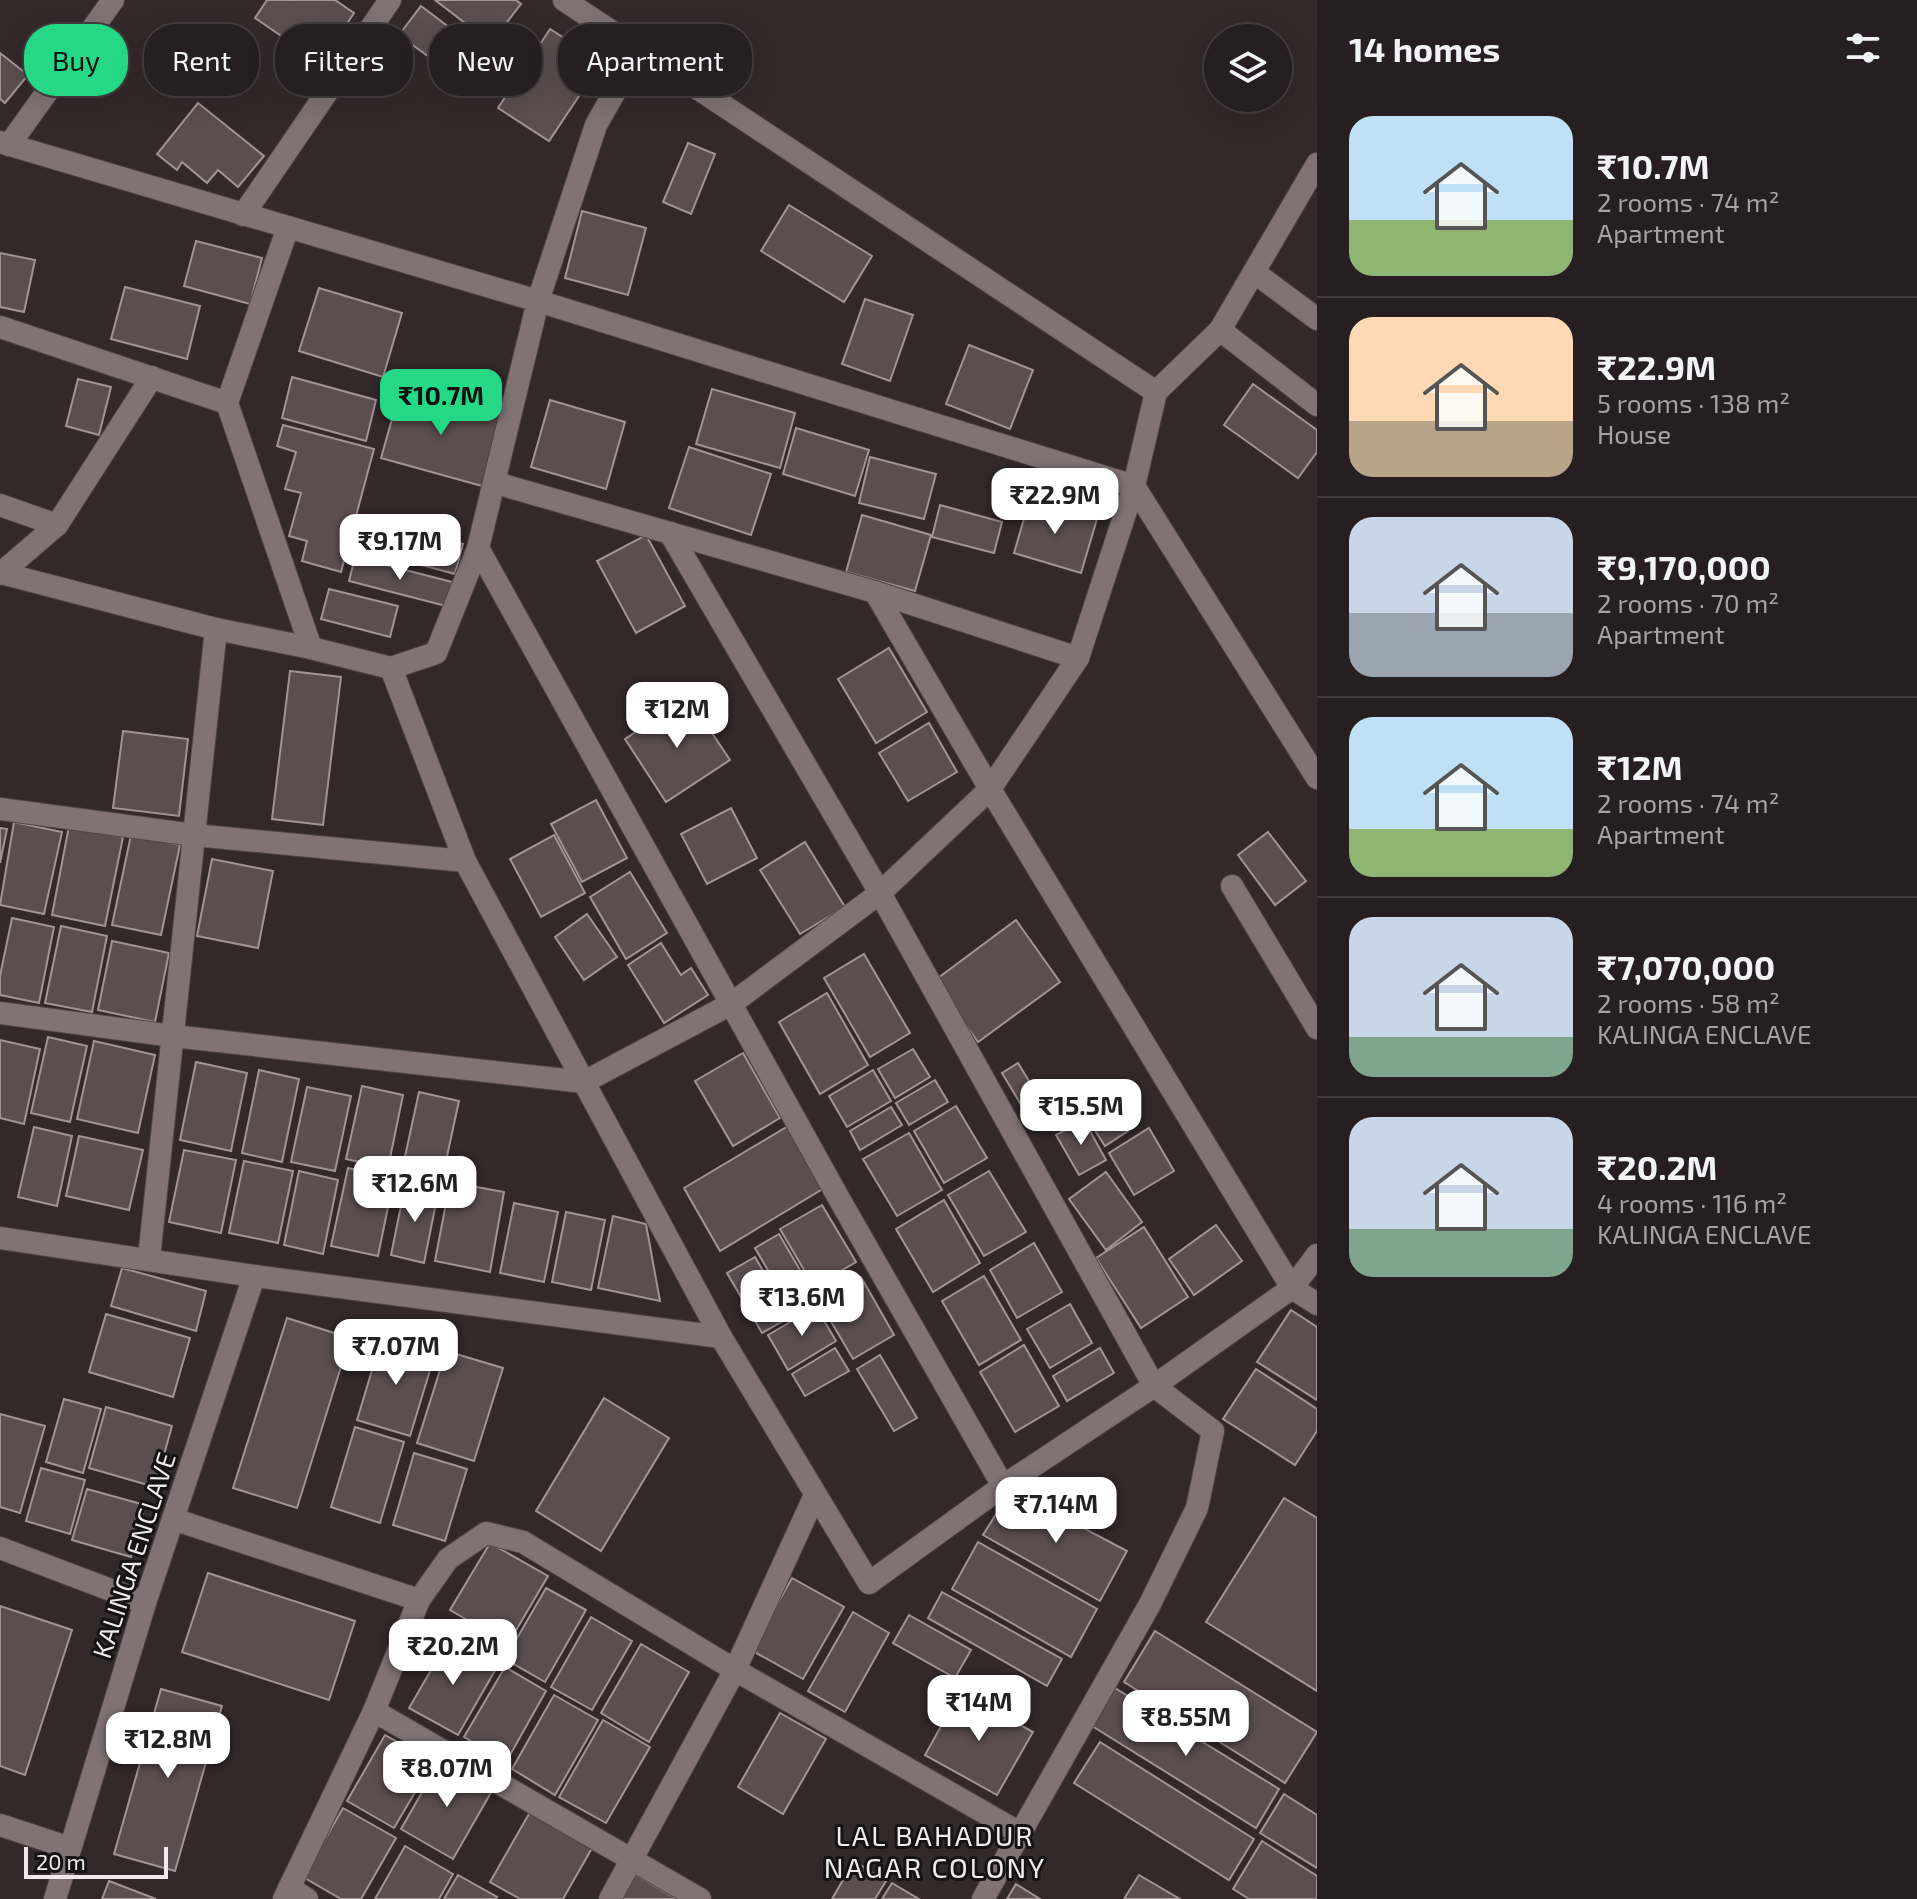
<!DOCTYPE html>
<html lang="en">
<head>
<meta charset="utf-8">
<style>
	:root { --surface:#261e20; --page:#2e2729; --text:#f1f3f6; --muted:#a4a2a5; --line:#423c3e; --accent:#24d886 }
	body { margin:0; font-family:"Exo 2",sans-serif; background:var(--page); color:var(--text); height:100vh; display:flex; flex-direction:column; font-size:30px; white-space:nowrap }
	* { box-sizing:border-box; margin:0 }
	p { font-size:26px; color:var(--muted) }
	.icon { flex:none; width:44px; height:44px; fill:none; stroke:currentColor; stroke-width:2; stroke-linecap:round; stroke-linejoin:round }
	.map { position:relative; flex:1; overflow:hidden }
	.sheet { display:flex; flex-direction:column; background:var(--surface); width:600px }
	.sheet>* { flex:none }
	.top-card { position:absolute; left:24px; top:24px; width:760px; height:72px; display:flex; gap:16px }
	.fabs { position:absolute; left:1204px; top:24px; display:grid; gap:16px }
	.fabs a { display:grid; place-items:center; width:88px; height:88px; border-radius:50%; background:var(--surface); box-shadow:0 8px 32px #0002,0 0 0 2px var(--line); font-size:40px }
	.scale { position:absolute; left:24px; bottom:20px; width:144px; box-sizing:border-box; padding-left:8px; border:4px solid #f1e9eb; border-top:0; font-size:22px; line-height:28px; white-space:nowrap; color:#f1e9eb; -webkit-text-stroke:6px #171213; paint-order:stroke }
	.price { position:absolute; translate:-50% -68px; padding:0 18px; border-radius:16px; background:#fff; color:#222; font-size:26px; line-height:52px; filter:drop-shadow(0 2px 4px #0008) }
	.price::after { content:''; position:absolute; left:50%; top:48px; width:24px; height:18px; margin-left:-12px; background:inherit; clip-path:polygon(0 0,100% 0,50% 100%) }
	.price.selected { background:var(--accent); color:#111 }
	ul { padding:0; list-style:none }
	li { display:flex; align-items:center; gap:24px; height:200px; padding:0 32px }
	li+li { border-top:2px solid var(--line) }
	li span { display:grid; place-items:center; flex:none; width:224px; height:160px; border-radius:24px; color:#555 }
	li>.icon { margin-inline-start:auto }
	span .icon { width:96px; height:96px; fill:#fffc; stroke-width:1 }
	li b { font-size:34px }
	h2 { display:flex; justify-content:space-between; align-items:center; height:96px; padding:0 32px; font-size:34px }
	.tag { padding:0 28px; border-radius:32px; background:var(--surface); box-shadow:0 8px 32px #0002,0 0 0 2px var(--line); font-size:28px; line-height:72px }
	.tag.selected { background:var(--accent); color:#111 }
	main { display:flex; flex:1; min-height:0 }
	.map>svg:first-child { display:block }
	.building { fill:#5b4e50; stroke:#a19396; stroke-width:2 }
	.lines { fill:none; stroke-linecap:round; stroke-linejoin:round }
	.minor-casing { stroke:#4e4446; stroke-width:24 }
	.tertiary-casing { stroke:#4e4446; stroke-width:24 }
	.minor { stroke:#817375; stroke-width:22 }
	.tertiary { stroke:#817375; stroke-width:22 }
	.labels { text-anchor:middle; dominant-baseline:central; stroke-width:6; stroke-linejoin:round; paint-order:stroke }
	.street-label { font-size:26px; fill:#f1e9eb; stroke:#171213 }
	.neighbourhood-label { font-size:28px; letter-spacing:2px; fill:#f1e9eb; stroke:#171213 }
</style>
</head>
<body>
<main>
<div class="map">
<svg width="1317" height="1899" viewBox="0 0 1317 1899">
	<rect width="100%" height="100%" fill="#33282a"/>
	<g class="building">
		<polygon points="267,0 335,0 354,13 321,63 255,18"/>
		<polygon points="435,0 516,0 521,4 491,43"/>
		<polygon points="421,6 486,55 465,83 399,35"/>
		<polygon points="550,29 588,53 568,84 581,93 549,141 498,108"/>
		<polygon points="0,53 28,75 5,103 0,99"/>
		<polygon points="198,103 264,156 238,187 218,170 207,183 182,162 177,170 157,154"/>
		<polygon points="688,143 715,154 691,214 663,202"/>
		<polygon points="789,205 872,256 844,302 761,251"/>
		<polygon points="582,211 646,228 628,295 565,278"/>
		<polygon points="196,241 262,258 250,304 184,286"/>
		<polygon points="0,253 35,260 24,312 0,307"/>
		<polygon points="125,287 200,306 187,359 111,339"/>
		<polygon points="319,288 402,313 383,377 299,351"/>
		<polygon points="865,299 913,315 890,381 842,364"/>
		<polygon points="969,345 1033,370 1010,429 946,404"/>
		<polygon points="292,377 376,400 366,441 282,418"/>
		<polygon points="78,379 111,387 99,435 66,426"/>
		<polygon points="1253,384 1317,430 1317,452 1298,478 1224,425"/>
		<polygon points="401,387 502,416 482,486 381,458"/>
		<polygon points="712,389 795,413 780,468 696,444"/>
		<polygon points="550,400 625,422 606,489 531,467"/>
		<polygon points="283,425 374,449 341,572 302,561 307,541 289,536 301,493 285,489 296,452 277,446"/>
		<polygon points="796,428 869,450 855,496 783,474"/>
		<polygon points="689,447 771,474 751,535 669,508"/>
		<polygon points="870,457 936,474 924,519 859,503"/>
		<polygon points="1030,498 1097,519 1081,573 1014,553"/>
		<polygon points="940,505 1002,522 994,553 932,537"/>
		<polygon points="862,515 931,535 915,591 846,572"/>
		<polygon points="365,518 463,544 455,574 358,548"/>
		<polygon points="646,535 685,606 636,633 597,561"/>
		<polygon points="355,557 452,582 446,606 349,581"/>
		<polygon points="329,589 398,606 390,637 321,619"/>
		<polygon points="889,648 927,712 876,743 838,679"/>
		<polygon points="290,671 341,677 323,825 272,819"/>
		<polygon points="688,697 730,760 666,802 625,739"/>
		<polygon points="929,723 957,772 908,801 879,753"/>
		<polygon points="123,731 188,739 179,816 113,808"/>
		<polygon points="596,800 627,858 582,882 551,824"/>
		<polygon points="731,808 757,858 707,884 681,834"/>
		<polygon points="14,822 62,832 44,914 0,905"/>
		<polygon points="69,826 123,837 105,926 52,915"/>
		<polygon points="0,828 7,829 0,863"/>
		<polygon points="1268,832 1306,881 1275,905 1238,855"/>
		<polygon points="131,835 180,845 161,935 112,925"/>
		<polygon points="554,835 585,893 541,917 510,859"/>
		<polygon points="805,842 845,907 800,934 760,870"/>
		<polygon points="212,859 273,871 258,948 197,936"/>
		<polygon points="630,872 667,933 626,959 590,897"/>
		<polygon points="587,914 617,957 584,980 555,937"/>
		<polygon points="12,918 54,927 39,1003 0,995 0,976"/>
		<polygon points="1016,920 1060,982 978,1042 934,981"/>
		<polygon points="61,926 107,936 92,1012 45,1003"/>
		<polygon points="112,941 169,953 155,1022 98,1010"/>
		<polygon points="661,943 681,975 691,968 708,995 664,1023 628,965"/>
		<polygon points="864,954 910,1033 870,1057 824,978"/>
		<polygon points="827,993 868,1065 820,1094 779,1022"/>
		<polygon points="48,1037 87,1046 70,1122 31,1113"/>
		<polygon points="0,1040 40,1049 24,1124 0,1118"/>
		<polygon points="94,1041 155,1055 138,1133 77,1119"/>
		<polygon points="913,1049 930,1077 895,1098 878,1069"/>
		<polygon points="743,1053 780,1118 733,1146 695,1081"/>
		<polygon points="196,1062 247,1073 231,1151 180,1140"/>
		<polygon points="1018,1063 1046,1109 1029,1118 1002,1073"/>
		<polygon points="259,1070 299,1079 282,1162 242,1153"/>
		<polygon points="873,1070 891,1101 847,1127 829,1096"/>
		<polygon points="935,1080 948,1102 909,1125 896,1103"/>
		<polygon points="362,1086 403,1095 388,1168 346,1159"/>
		<polygon points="307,1087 351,1096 335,1171 291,1162"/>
		<polygon points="419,1092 459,1101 441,1184 401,1175"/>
		<polygon points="1105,1096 1128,1131 1105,1146 1083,1112"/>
		<polygon points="956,1106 987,1158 944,1183 914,1131"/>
		<polygon points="891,1107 902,1125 860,1150 850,1131"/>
		<polygon points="1084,1120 1106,1160 1079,1175 1056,1135"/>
		<polygon points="790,1125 826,1187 720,1251 684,1188"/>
		<polygon points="34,1127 72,1136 57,1206 18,1197"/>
		<polygon points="1149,1128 1174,1171 1134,1195 1109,1153"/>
		<polygon points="909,1133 942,1190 897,1216 863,1159"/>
		<polygon points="79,1136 143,1150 129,1210 66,1196"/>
		<polygon points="184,1150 236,1160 221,1233 169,1222"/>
		<polygon points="244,1161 293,1171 278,1243 229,1233"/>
		<polygon points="348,1168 394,1178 378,1256 331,1246"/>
		<polygon points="299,1171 338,1180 323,1254 284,1245"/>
		<polygon points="989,1171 1026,1232 984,1256 948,1195"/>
		<polygon points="1106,1172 1142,1222 1106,1250 1069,1199"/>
		<polygon points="450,1182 504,1192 490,1272 435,1261"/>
		<polygon points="405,1186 438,1193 424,1263 391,1255"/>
		<polygon points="944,1200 980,1263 933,1292 896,1229"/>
		<polygon points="514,1203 558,1212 544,1282 500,1273"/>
		<polygon points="822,1205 856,1262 814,1287 780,1229"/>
		<polygon points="566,1212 605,1220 591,1290 552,1282"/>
		<polygon points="613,1216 646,1224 660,1301 598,1288"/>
		<polygon points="1216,1225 1242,1261 1194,1295 1169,1259"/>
		<polygon points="1144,1227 1188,1297 1141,1328 1096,1258"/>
		<polygon points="779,1234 814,1294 790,1308 755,1248"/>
		<polygon points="1034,1243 1062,1292 1017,1318 990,1270"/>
		<polygon points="755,1257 790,1317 762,1333 727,1273"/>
		<polygon points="122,1268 206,1291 196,1331 111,1306"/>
		<polygon points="984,1276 1021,1340 979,1365 942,1301"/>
		<polygon points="861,1277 894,1335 853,1359 819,1301"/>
		<polygon points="1070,1304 1092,1343 1050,1368 1027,1329"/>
		<polygon points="816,1307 836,1341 788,1370 768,1335"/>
		<polygon points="1291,1310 1317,1327 1317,1400 1257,1362"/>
		<polygon points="106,1314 190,1338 173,1397 89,1372"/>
		<polygon points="287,1318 350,1338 297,1508 233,1488"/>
		<polygon points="382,1337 435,1354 410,1436 357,1420"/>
		<polygon points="1024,1345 1059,1406 1015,1432 980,1372"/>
		<polygon points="835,1348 849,1371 805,1396 792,1374"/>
		<polygon points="1100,1348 1114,1373 1067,1401 1053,1376"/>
		<polygon points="446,1351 503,1368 474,1461 417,1443"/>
		<polygon points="880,1355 917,1418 894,1431 857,1369"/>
		<polygon points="1256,1369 1317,1409 1317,1431 1295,1465 1223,1419"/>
		<polygon points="604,1398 669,1438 601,1551 536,1511"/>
		<polygon points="64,1399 101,1409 83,1473 46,1462"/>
		<polygon points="106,1407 172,1426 155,1487 89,1468"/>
		<polygon points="0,1414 45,1426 20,1513 0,1507"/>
		<polygon points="355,1427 404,1442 380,1523 331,1507"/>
		<polygon points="414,1453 467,1469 445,1541 393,1525"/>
		<polygon points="41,1468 85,1480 70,1534 26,1521"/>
		<polygon points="87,1489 145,1505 131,1557 72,1540"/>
		<polygon points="1011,1490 1127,1551 1100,1601 983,1535"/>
		<polygon points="1284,1498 1317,1518 1317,1691 1206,1622"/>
		<polygon points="978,1542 1097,1609 1071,1657 952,1589"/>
		<polygon points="490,1543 548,1576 508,1644 450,1610"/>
		<polygon points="208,1573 355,1621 329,1700 182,1652"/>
		<polygon points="792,1578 844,1607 803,1679 751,1650"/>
		<polygon points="546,1588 586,1610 545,1682 505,1659"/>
		<polygon points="942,1592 1062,1659 1047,1686 928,1618"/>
		<polygon points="0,1606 72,1630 25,1775 0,1766"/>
		<polygon points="853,1612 889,1633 845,1712 808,1691"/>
		<polygon points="909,1615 971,1650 955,1678 893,1643"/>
		<polygon points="591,1617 632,1641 592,1710 551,1687"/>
		<polygon points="1155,1631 1317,1732 1285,1783 1124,1682"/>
		<polygon points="449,1639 497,1667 458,1735 409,1708"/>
		<polygon points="641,1644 689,1672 649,1742 601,1713"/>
		<polygon points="505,1667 546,1691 506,1762 464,1737"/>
		<polygon points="1115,1688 1279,1789 1256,1828 1092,1726"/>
		<polygon points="161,1689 222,1706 175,1871 114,1854"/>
		<polygon points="960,1692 1033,1732 997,1795 925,1755"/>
		<polygon points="554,1695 598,1720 555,1795 512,1769"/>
		<polygon points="780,1713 826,1739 783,1814 738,1787"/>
		<polygon points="603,1720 650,1747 606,1823 559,1797"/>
		<polygon points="385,1735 433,1762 394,1828 347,1801"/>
		<polygon points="1100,1742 1254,1839 1229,1880 1074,1783"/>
		<polygon points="441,1759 493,1789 453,1859 401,1829"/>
		<polygon points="1284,1794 1317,1815 1317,1868 1260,1833"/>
		<polygon points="343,1808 396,1838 361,1899 341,1899 303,1877"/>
		<polygon points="530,1812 592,1848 563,1899 520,1899 490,1882"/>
		<polygon points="1262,1841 1317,1876 1317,1899 1249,1899 1233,1889"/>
		<polygon points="405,1846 453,1874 439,1899 375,1899"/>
		<polygon points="854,1861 886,1881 875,1899 832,1899"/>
		<polygon points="634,1874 677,1899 619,1899"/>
		<polygon points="458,1875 497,1897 496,1899 444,1899"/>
		<polygon points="1139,1875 1180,1899 1124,1899"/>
		<polygon points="109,1881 156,1899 102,1899"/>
		<polygon points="892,1883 919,1899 882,1899"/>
		<polygon points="1016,1884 1040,1899 1007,1899"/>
	</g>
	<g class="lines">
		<g class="minor-casing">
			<g id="minor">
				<polyline points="564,0 1156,392"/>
				<polyline points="9,145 113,0"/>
				<polyline points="243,215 390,0"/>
				<polyline points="288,227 227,403 311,648"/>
				<polyline points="1254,272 1317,319"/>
				<polyline points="0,327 227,403"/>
				<polyline points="1220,330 1317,405"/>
				<polyline points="496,483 875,592 1078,658"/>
				<polyline points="0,505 57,525"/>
				<polyline points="670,533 880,893 1154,1386 1213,1431 1197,1508 1150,1604 983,1899"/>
				<polyline points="478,548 837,1195 1003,1486"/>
				<polyline points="1,573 216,629 311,648 391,668 465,861 721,1337 869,1583 1003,1486 1154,1386 1292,1288 1317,1255"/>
				<polyline points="0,574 57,525 152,377"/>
				<polyline points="875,592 990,789 1292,1288 1317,1304"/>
				<polyline points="391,668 436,653 478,548 538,301 596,125 639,49"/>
				<polyline points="0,809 194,835 465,861"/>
				<polyline points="1232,886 1317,1028"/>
				<polyline points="0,1013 173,1036 584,1082 731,1004 880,893 990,789 1078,658 1134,486 1156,392 1220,330 1317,164"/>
				<polyline points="0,1238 254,1276 721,1337"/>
				<polyline points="149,1258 216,629"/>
				<polyline points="173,1519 419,1600"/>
				<polyline points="0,1548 145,1603"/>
				<polyline points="374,1711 700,1899"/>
				<polyline points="0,1825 70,1848"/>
				<polyline points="289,1888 307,1899"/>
				<polyline points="55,1899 145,1603 254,1276"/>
				<polyline points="284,1899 374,1711 419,1600 448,1559 486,1533 523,1542 735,1670 1020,1833"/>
				<polyline points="610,1899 735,1670 815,1495"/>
			</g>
		</g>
		<g class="tertiary-casing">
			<polyline id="tertiary" points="0,142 538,301 1134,486 1317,778"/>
		</g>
		<use href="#minor" class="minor"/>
		<use href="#tertiary" class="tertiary"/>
	</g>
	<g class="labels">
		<g class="street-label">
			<text transform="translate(133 1555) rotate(-72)">KALINGA ENCLAVE</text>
		</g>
		<g class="neighbourhood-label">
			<text x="935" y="1835">LAL BAHADUR<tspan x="935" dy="32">NAGAR COLONY</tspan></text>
		</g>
	</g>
</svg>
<div class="fabs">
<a><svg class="icon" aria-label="layers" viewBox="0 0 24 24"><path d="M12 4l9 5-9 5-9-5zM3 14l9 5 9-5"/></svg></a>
</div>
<div class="scale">20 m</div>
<b class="price selected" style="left:441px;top:437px">₹10.7M</b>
<b class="price" style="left:1055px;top:536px">₹22.9M</b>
<b class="price" style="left:400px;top:582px">₹9.17M</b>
<b class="price" style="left:677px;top:750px">₹12M</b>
<b class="price" style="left:1081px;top:1147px">₹15.5M</b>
<b class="price" style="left:415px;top:1224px">₹12.6M</b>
<b class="price" style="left:802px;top:1338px">₹13.6M</b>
<b class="price" style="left:396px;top:1387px">₹7.07M</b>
<b class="price" style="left:1056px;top:1545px">₹7.14M</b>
<b class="price" style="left:453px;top:1687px">₹20.2M</b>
<b class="price" style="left:979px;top:1743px">₹14M</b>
<b class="price" style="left:1186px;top:1758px">₹8.55M</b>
<b class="price" style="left:168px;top:1780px">₹12.8M</b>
<b class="price" style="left:447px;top:1809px">₹8.07M</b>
<div class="top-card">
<a class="tag selected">Buy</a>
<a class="tag">Rent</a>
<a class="tag">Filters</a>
<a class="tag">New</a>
<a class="tag">Apartment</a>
</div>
</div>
<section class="sheet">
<h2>14 homes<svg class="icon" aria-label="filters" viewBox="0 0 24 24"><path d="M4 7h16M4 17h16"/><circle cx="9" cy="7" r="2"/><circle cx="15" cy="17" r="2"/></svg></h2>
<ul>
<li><span style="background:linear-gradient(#bfe0f5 65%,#8fb573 0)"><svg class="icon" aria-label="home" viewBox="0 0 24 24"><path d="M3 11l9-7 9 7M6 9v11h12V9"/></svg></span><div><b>₹10.7M</b><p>2 rooms · 74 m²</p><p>Apartment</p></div></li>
<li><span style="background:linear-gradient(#ffd9b3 65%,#b9a48a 0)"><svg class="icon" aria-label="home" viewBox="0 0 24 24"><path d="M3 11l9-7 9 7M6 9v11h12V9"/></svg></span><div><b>₹22.9M</b><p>5 rooms · 138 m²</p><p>House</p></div></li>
<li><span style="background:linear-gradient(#c9d6e8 60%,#9aa5b1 0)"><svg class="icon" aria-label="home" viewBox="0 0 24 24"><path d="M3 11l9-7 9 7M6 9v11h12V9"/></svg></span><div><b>₹9,170,000</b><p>2 rooms · 70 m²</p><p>Apartment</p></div></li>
<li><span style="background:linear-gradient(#bfe0f5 70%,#8fb573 0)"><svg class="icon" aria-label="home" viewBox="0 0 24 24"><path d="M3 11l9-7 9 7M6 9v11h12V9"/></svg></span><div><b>₹12M</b><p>2 rooms · 74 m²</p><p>Apartment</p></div></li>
<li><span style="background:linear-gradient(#c9d6e8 75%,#7fa58c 0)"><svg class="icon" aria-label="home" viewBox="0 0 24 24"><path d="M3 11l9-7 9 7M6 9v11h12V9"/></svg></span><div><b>₹7,070,000</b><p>2 rooms · 58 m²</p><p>KALINGA ENCLAVE</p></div></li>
<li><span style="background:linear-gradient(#c9d6e8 70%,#7fa58c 0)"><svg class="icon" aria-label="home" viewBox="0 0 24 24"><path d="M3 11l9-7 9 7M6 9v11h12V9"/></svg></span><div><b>₹20.2M</b><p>4 rooms · 116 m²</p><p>KALINGA ENCLAVE</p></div></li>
</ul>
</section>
</main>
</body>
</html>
